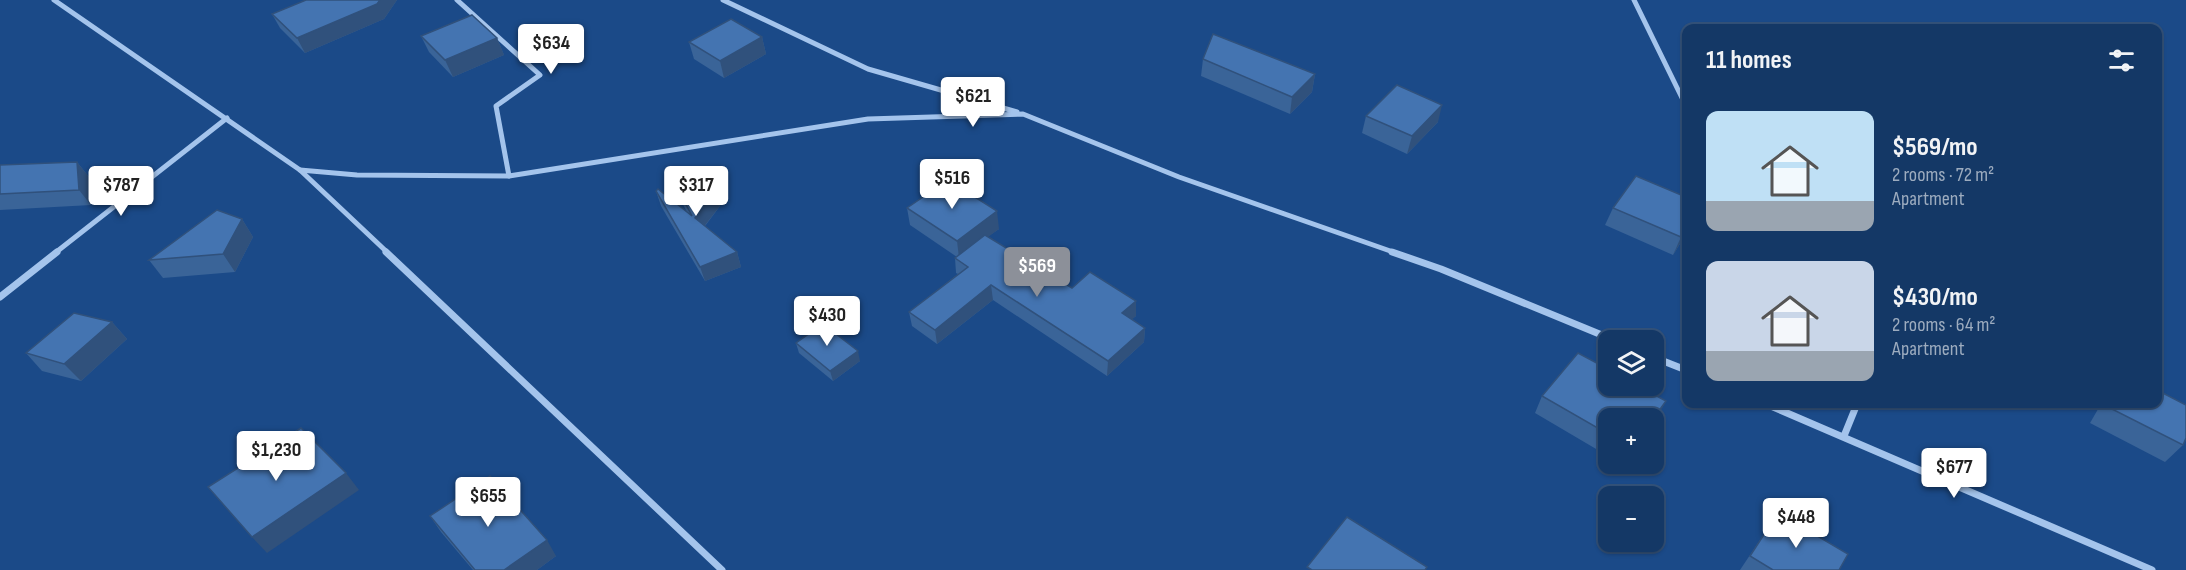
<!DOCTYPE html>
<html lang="en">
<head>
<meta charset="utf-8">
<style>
	:root { --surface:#143866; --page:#1d3f6c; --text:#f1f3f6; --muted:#9dacbf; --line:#33527a; --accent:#8c9099 }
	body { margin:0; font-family:"Sofia Sans Condensed",sans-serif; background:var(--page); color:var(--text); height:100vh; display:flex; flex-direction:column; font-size:22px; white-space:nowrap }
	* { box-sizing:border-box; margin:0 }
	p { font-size:20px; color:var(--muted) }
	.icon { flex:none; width:33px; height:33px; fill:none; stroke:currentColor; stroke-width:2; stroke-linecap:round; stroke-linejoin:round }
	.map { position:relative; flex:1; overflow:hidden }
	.details { position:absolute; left:1682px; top:24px; width:480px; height:384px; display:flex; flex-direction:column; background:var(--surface); border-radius:12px; box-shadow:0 2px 4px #0004,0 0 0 2px var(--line) }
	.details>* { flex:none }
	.fabs { position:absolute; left:1598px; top:330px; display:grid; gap:12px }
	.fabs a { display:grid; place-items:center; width:66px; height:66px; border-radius:12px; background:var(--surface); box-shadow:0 2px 4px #0004,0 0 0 2px var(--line); font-size:30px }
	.price { position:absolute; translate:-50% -51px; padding:0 14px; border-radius:6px; background:#fff; color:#222; font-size:20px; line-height:39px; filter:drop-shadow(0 2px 3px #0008) }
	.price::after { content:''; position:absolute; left:50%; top:36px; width:18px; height:14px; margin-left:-9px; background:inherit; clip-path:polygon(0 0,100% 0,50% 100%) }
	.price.on { background:var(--accent); color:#fff }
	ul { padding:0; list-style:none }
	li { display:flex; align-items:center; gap:18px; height:150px; padding:0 24px }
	li span { display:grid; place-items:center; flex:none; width:168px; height:120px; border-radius:12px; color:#555 }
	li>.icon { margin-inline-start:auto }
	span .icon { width:72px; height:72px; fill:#fffc; stroke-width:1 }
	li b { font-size:26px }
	h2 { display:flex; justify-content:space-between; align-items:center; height:72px; padding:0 24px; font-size:26px }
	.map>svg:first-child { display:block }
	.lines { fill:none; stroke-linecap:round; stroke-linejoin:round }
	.street-far1 { stroke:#a4c4ec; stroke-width:5 }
	.street { stroke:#a4c4ec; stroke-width:7 }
	.wall { fill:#3a6498 }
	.shaded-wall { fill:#30517c }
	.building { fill:#4474b1; stroke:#30517c; stroke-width:1.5 }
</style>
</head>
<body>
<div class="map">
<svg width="2186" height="570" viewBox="0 0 2186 570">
	<rect width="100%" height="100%" fill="#1b4a88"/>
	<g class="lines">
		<g class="street-far1">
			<polyline points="54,0 300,170 388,253"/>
			<polyline points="457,0 540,75 496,106 509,176"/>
			<polyline points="723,0 868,69 1017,112"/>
			<polyline points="1634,0 1686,106"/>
			<polyline points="300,170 357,175 509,176 868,119 1023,114 1179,177 1396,253"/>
			<polyline points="55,253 227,118"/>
		</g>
		<g class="street">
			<polyline points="386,252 722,570"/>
			<polyline points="1392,252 1441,269 1614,340"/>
			<polyline points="0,297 57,252"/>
			<polyline points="1653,357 1686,370"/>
			<polyline points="1766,404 2152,570"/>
			<polyline points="1844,436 1857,404"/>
		</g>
	</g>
	<g class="wall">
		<polygon points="306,0 397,0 384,19 305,53 280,28 272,14"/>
		<polygon points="421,36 497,38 504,55 453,77 429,52"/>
		<polygon points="762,37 766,54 724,78 694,59 689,42"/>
		<polygon points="1203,59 1315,74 1312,92 1290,114 1201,76"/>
		<polygon points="1366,116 1438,122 1407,154 1362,133"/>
		<polygon points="77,162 89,177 91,205 0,210 0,165"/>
		<polygon points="672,178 720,206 705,226 737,252 741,267 705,281 661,206 656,191 687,212 677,193"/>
		<polygon points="1686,197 1686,234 1673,255 1605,225 1613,208"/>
		<polygon points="907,208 999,229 987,237 1072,288 1136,316 1132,319 1145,328 1144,342 1107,376 993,300 937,344 912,326 909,312 958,274 956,273 955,258 957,257 910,225"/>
		<polygon points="242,219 253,237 235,272 163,278 149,260"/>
		<polygon points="112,322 127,339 81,381 42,371 26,353"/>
		<polygon points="796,343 860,361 833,381 799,353"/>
		<polygon points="1542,396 1657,418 1608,418 1608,456 1535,413"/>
		<polygon points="2101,404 2157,404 2183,445 2165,462 2090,423"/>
		<polygon points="1778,513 1839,570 1740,570"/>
		<polygon points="430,516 556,556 537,570 473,570 441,532"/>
	</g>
	<g class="shaded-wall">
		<polygon points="380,0 397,0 384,19 305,53 297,38"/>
		<polygon points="762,37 766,54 724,78 720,61"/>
		<polygon points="497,38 504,55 453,77 445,60"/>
		<polygon points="1315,74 1312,92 1290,114 1292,97"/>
		<polygon points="1442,105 1438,122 1407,154 1412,136"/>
		<polygon points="77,162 89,177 91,205 79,190"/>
		<polygon points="716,191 720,206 699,233 695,218"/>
		<polygon points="997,211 999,229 959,258 957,241"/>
		<polygon points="242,219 253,237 235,272 223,254"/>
		<polygon points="1686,230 1686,234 1673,255 1681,237"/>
		<polygon points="737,252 741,267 705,281 700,267"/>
		<polygon points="991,285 993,300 937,344 935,330"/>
		<polygon points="1136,301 1136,316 1122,328 1122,313"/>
		<polygon points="112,322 127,339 81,381 64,364"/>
		<polygon points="1145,328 1144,342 1107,376 1108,361"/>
		<polygon points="858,351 860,361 833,381 830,371"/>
		<polygon points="1666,401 1657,418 1653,424 1653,419"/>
		<polygon points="346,473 359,490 267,553 252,537"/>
		<polygon points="547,540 556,556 537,570 504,570"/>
	</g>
	<g class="building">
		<polygon points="306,0 380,0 377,4 297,38 272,14"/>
		<polygon points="472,15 497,38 445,60 421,36"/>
		<polygon points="731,19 762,37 720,61 689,42"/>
		<polygon points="1213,34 1315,74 1292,97 1203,59"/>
		<polygon points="1397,85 1442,105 1412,136 1366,116"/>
		<polygon points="77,162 79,190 0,194 0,165"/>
		<polygon points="703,167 716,191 695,218 737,252 700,267 656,191 658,189 692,216 672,178"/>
		<polygon points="1636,176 1686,197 1686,230 1681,237 1613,208"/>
		<polygon points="948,180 997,211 957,241 907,208"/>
		<polygon points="217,210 242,219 223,254 149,260"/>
		<polygon points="985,235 1072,288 1090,272 1136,301 1122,313 1145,328 1108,361 991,285 935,330 909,312 968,267 955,258"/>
		<polygon points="74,313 112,322 64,364 26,353"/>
		<polygon points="823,324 858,351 830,371 796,343"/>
		<polygon points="1578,353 1608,369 1608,386 1638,386 1666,401 1653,419 1608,418 1608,434 1542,396"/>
		<polygon points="2157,390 2186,405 2186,438 2183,445 2106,406 2108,404 2157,404"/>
		<polygon points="301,428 346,473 252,537 208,487"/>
		<polygon points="490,476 547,540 504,570 475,570 430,516"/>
		<polygon points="1778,513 1848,554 1839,570 1773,570 1750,556"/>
		<polygon points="1347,517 1427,567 1425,570 1312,570 1307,567"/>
	</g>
</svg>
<div class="fabs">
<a><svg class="icon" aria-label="layers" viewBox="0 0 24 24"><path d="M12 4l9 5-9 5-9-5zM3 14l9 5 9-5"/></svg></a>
<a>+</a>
<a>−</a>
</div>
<b class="price" style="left:551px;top:75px">$634</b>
<b class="price" style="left:973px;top:128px">$621</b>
<b class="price" style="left:952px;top:210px">$516</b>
<b class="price" style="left:121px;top:217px">$787</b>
<b class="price" style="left:696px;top:217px">$317</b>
<b class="price on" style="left:1037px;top:298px">$569</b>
<b class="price" style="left:827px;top:347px">$430</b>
<b class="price" style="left:276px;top:482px">$1,230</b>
<b class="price" style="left:1954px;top:499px">$677</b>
<b class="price" style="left:488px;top:528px">$655</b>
<b class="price" style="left:1796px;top:549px">$448</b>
<section class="details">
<h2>11 homes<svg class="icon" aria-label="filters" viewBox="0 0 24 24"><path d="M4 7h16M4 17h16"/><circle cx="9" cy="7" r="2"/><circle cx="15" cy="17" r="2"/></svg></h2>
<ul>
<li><span style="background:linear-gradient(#bfe0f5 75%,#9aa5b1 0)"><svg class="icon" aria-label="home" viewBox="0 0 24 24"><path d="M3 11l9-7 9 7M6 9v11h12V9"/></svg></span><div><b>$569/mo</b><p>2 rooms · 72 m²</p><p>Apartment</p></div></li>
<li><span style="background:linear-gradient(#c9d6e8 75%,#9aa5b1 0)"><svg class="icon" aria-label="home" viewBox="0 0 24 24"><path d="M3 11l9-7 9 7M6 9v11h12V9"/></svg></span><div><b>$430/mo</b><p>2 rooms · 64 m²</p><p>Apartment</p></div></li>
</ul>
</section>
</div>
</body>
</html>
